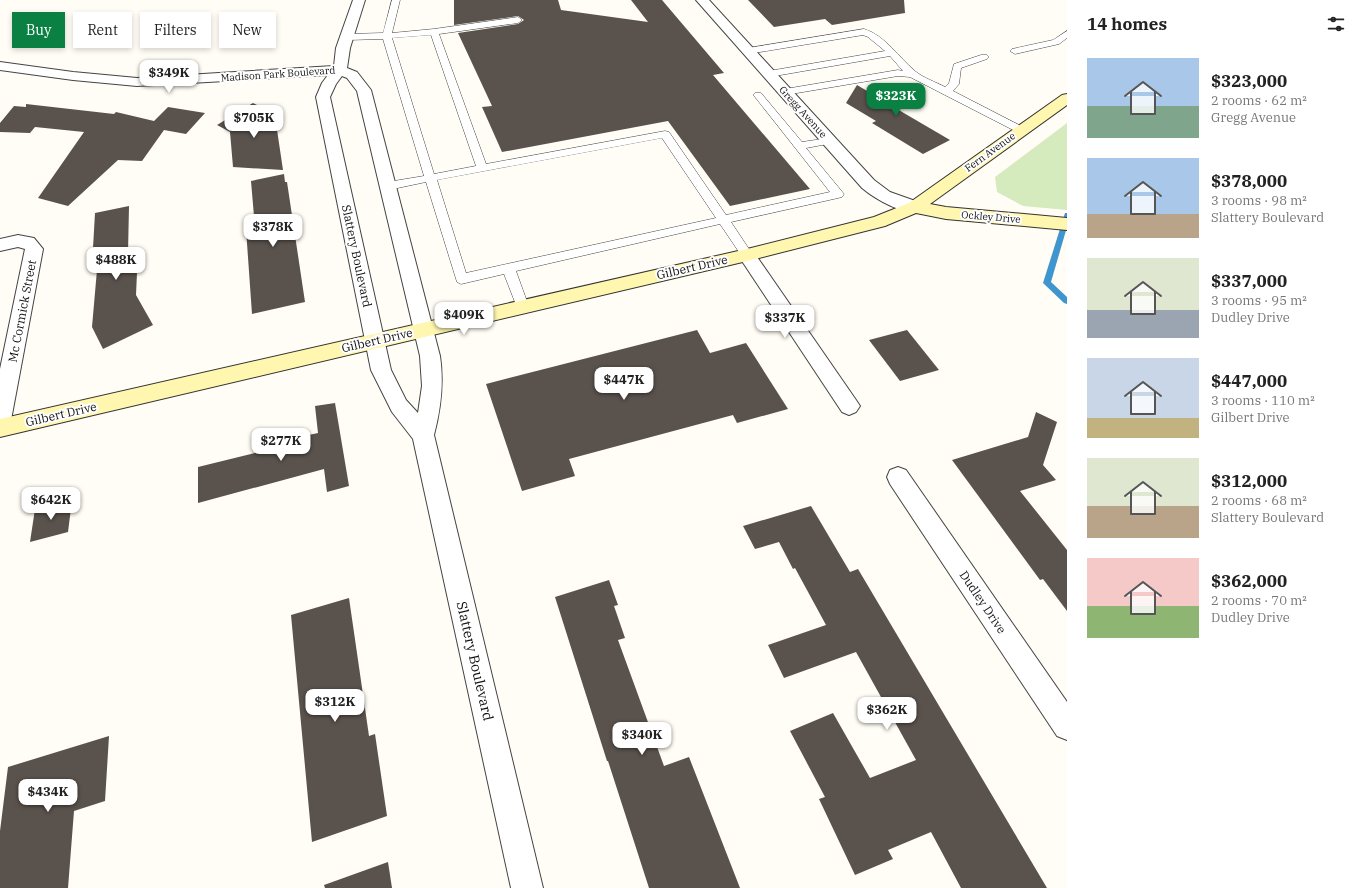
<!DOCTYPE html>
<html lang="en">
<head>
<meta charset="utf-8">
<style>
	:root { --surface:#fff; --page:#f6f6f6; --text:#222; --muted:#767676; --accent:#0b8043 }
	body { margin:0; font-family:"IBM Plex Serif",serif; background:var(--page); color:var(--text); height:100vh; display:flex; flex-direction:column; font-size:15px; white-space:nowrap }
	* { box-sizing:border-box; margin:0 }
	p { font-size:13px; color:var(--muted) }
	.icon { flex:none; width:22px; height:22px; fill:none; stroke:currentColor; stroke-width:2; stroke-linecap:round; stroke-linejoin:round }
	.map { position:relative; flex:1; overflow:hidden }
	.drawer { display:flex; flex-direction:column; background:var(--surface); width:300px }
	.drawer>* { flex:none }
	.banner { position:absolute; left:12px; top:12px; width:380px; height:36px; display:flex; gap:8px }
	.price { position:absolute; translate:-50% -34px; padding:0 9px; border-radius:8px; background:#fff; color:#222; font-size:13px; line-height:26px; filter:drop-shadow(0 1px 2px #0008) }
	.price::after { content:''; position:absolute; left:50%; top:24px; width:12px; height:9px; margin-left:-6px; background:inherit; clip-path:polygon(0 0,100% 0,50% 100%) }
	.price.on { background:var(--accent); color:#fff }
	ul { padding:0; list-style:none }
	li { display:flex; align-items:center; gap:12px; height:100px; padding:0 20px }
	li span { display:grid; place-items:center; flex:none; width:112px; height:80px; border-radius:0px; color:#555 }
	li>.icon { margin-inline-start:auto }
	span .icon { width:48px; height:48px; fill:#fffc; stroke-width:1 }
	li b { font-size:17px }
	h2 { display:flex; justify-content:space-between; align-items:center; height:48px; padding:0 20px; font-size:17px }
	.chip { padding:0 14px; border-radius:0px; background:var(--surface); box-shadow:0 2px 6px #0003; font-size:14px; line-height:36px }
	.chip.on { background:var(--accent); color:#fff }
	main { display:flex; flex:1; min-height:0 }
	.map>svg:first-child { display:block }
	.green { fill:#d5ebbd }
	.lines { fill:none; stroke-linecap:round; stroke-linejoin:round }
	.stream { fill:#3f96cf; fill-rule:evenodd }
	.building { fill:#5a524d }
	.lane-casing { stroke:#444; stroke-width:1 }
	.street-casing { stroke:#444; stroke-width:2 }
	.secondary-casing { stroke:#333; stroke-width:2 }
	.lane { fill:#fff; fill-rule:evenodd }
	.street { fill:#fff; fill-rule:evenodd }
	.secondary { fill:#fff6b0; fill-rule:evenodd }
	.labels { text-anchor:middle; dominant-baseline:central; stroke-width:4; stroke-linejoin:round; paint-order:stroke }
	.far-street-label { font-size:10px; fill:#111; stroke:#fff }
	.street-label { font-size:12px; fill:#111; stroke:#fff }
	.near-street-label { font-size:14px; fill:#111; stroke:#fff }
</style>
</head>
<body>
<main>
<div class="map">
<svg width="1067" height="888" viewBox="0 0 1067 888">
	<rect width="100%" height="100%" fill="#fffdf5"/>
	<polygon class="green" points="1067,123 1067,210 1023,206 997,192 995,177"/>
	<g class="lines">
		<polygon class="stream" points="1065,213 1067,213 1067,227 1051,282 1067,297 1067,304 1064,303 1043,283"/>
	</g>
	<g class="building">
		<polygon points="454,0 558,0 561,10 648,22 631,0 662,0 724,73 713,75 810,189 730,206 668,121 502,152 482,107 492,106 458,33 518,24 524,20 518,16 454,25"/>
		<polygon points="748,0 904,0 905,13 832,25 825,19 774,27"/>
		<polygon points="857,85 874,95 897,85 919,98 897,109 950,140 923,154 872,123 876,121 846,103"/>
		<polygon points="253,103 283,118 276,123 283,170 233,167 230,132 217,125"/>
		<polygon points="26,104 114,114 116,112 154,121 168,107 205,113 186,134 164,130 142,161 118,160 68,206 38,198 84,132 35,127 30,133 0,132 0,123 14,106 26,107"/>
		<polygon points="284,174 285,182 287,182 305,302 252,314 246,229 255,228 251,181"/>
		<polygon points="129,206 128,253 138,251 136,295 153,325 103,349 92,327 99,247 93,248 95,213"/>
		<polygon points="697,330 710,353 746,343 788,409 737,423 733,415 569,459 575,476 522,491 486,384"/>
		<polygon points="907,330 939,370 900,381 869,340"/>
		<polygon points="335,403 349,486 327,492 324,469 198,503 198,467 295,443 295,438 318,433 315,406"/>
		<polygon points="1036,412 1057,422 1043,465 1056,480 1020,491 1067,550 1067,611 1043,579 1040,580 952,460 1028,437"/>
		<polygon points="72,500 68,532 30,542 35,509"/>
		<polygon points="811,506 850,572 858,569 1047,888 961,888 931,832 888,850 893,859 855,875 819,799 825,797 790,731 833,713 870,778 916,760 856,652 784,678 768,645 826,625 795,568 793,569 779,542 755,549 743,526"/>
		<polygon points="609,580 618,605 614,606 625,638 618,640 664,766 689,757 740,888 649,888 608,761 607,761 555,597"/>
		<polygon points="349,598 369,736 375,734 387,816 312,842 291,615"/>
		<polygon points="109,736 105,801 74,811 68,888 0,888 0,831 8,767"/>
		<polygon points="388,862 392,888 325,888 324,885"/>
	</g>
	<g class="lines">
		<g class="lane-casing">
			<g id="lane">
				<path d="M392,0H400L392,33L434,29L518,17L522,20L518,23L439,34L486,164L665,131L669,132L726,215L830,192L755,97L753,95L755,93H761L802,142L829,138L833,139L834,141L833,143L806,148L844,194L842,197L838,198L731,222L753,255L751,258L747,259L743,258L720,224L516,271L529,307L528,310L523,312L518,310L504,274L461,284L457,282L426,182L388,190L384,189L382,186L384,183L388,182L424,176L383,39L347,40L343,37L347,34L383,33ZM431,35L476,166L434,174L392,38ZM662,138L716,218L466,273L437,180Z"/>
				<path d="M864,29C885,35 899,58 915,71C923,78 936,82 945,87L949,83L954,64L981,55H987L989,57L987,59L961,68L959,84L953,91L1025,128L1026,130L1025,132H1017L910,77L898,76L785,95L780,92L785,89L898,70L903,71L890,56L769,77L764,74L769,71L885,51L868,37L863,35L748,54L743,51L748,48Z"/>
				<polygon points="1067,31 1067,38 1059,44 1015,54 1010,51 1012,49 1053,40"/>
			</g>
		</g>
		<g class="street-casing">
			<g id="street">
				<path d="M353,0H365L350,48L347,68L357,72L371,90L440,356C444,383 441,408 434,435L543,888H511L413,439L392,412L371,370L316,97L322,83L328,75L137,86L73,80L0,70V62L73,72L137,78L334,66L336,48ZM342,76L347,78L357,91L420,356L422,386L418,413L406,400L391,370L330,97L336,84Z"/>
				<path d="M696,0H709L874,180L890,192L921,203L923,207L921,211C904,216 875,199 862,188Z"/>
				<polygon points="18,235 34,238 43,249 11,420 8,426 0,429 0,369 25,249 18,247 0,251 0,239"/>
				<polygon points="747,249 753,251 856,400 860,406 856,412 849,415 842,412 738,255 741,251"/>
				<polygon points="898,467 906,470 1067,702 1067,740 1057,736 890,484 887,477 890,470"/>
			</g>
		</g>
		<g class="secondary-casing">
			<polygon id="secondary" points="1067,94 1067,105 930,204 946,207 1067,218 1067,230 946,219 916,213 885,226 747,261 0,437 0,419 747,249 874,217 909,203 1062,95"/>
		</g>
		<use href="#lane" class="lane"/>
		<use href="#street" class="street"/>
		<use href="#secondary" class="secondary"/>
	</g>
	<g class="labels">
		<g class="far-street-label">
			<text transform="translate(278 74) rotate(-4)">Madison Park Boulevard</text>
			<text transform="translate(803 112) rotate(48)">Gregg Avenue</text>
			<text transform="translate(990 152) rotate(-36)">Fern Avenue</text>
			<text transform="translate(991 217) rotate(5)">Ockley Drive</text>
		</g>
		<g class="street-label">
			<text transform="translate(357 256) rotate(78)">Slattery Boulevard</text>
			<text transform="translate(692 267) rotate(-13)">Gilbert Drive</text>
			<text transform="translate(22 311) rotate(-79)">Mc Cormick Street</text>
			<text transform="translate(377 340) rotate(-13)">Gilbert Drive</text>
			<text transform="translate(61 414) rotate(-13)">Gilbert Drive</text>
			<text transform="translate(983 602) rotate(56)">Dudley Drive</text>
		</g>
		<g class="near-street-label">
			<text transform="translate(475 661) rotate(77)">Slattery Boulevard</text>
		</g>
	</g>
</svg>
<b class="price" style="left:169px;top:94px">$349K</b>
<b class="price on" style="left:896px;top:117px">$323K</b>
<b class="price" style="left:254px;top:139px">$705K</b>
<b class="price" style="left:273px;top:248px">$378K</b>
<b class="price" style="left:116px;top:281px">$488K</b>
<b class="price" style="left:464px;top:336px">$409K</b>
<b class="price" style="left:785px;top:339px">$337K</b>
<b class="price" style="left:624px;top:401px">$447K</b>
<b class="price" style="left:281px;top:462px">$277K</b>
<b class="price" style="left:51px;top:521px">$642K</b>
<b class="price" style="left:335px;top:723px">$312K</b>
<b class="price" style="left:887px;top:731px">$362K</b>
<b class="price" style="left:642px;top:756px">$340K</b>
<b class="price" style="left:48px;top:813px">$434K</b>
<div class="banner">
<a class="chip on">Buy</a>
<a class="chip">Rent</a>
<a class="chip">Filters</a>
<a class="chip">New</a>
</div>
</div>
<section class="drawer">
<h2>14 homes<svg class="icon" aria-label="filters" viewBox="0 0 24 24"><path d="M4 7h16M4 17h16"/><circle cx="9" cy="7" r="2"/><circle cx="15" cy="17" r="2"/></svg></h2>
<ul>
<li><span style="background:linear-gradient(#a9c7e8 60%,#7fa58c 0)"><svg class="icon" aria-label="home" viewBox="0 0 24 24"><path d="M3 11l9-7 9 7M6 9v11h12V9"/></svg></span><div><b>$323,000</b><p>2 rooms · 62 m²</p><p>Gregg Avenue</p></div></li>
<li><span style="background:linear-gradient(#a9c7e8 70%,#b9a48a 0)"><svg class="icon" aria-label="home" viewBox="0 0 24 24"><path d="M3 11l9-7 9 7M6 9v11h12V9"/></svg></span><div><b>$378,000</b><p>3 rooms · 98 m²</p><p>Slattery Boulevard</p></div></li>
<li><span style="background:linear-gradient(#dfe7d0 65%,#9aa5b1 0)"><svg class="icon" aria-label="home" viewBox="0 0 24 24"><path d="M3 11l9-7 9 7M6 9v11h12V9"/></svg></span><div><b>$337,000</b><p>3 rooms · 95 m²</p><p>Dudley Drive</p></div></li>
<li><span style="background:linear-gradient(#c9d6e8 75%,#c2b280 0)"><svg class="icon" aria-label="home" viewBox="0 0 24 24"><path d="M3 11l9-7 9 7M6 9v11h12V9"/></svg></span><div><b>$447,000</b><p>3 rooms · 110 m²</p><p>Gilbert Drive</p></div></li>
<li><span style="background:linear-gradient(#dfe7d0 60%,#b9a48a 0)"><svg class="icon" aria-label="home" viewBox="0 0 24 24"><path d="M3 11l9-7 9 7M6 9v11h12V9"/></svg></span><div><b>$312,000</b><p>2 rooms · 68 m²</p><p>Slattery Boulevard</p></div></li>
<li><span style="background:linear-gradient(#f6c9c9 60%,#8fb573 0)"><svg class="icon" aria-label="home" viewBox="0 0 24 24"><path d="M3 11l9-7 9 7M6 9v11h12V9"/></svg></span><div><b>$362,000</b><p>2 rooms · 70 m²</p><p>Dudley Drive</p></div></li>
</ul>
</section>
</main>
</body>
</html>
